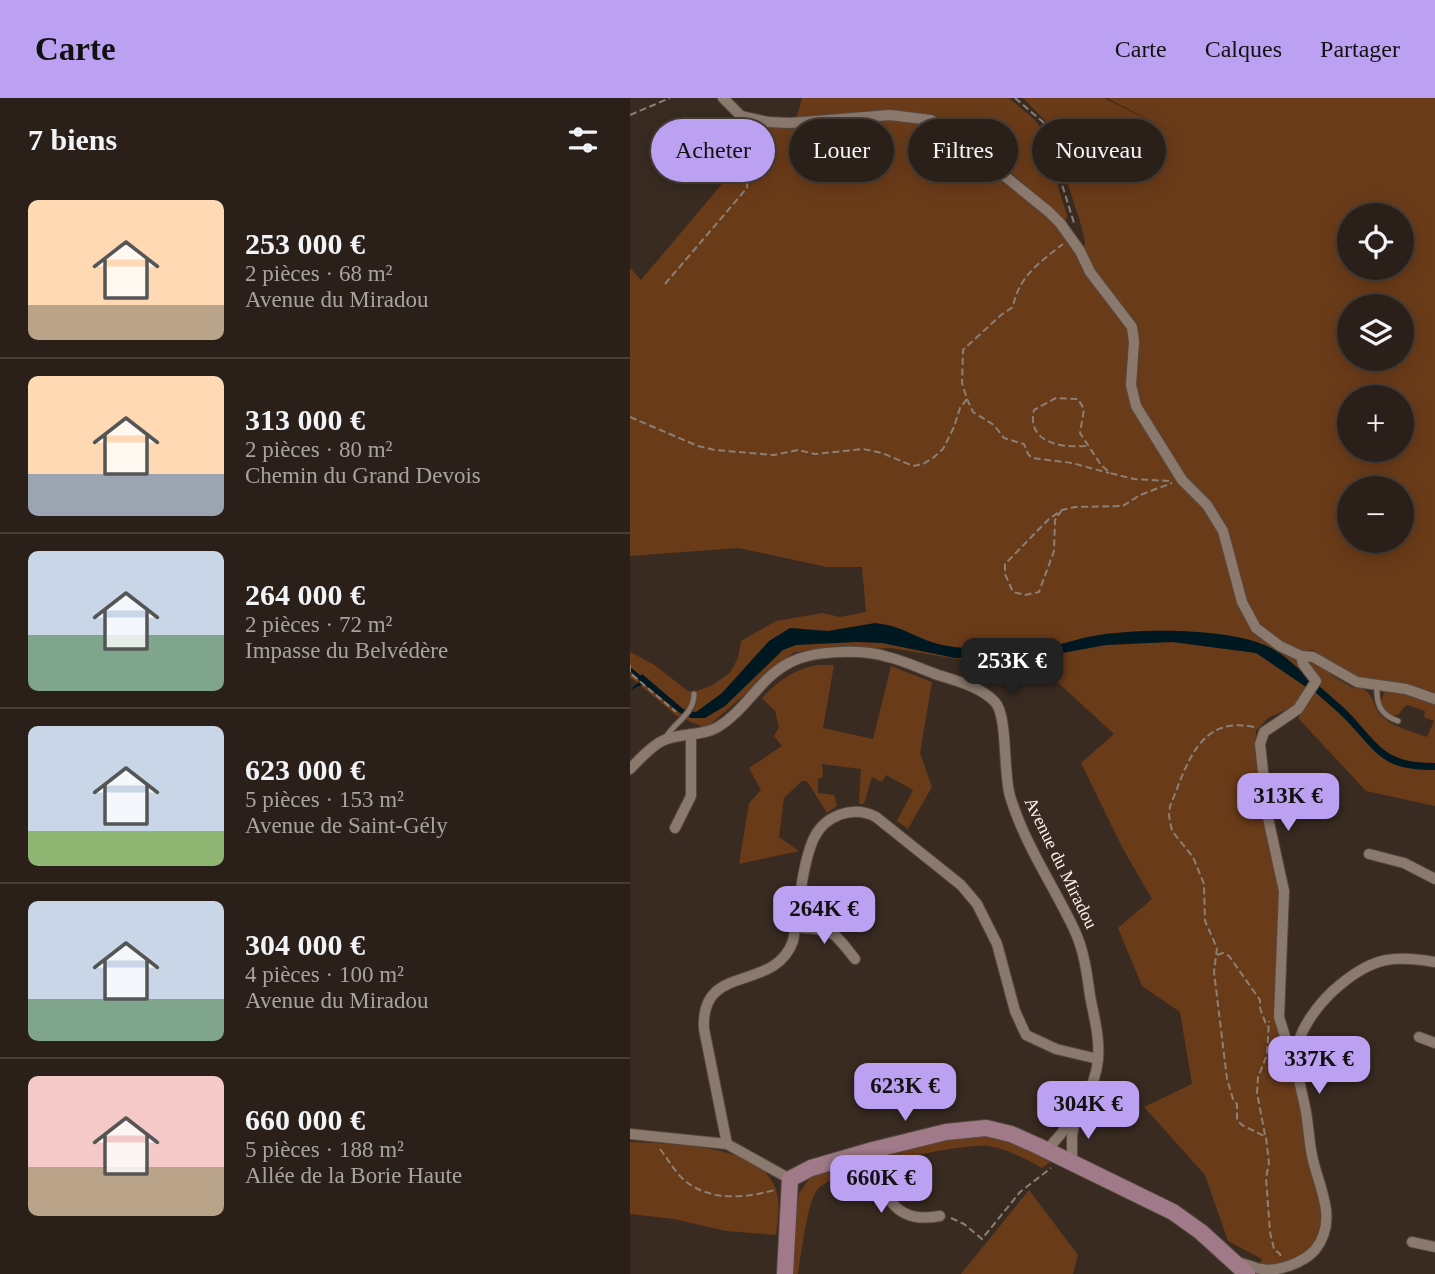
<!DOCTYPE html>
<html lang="fr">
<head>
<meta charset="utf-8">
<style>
	:root { --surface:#2b2019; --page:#332822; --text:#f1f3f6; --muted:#a6a3a2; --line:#473e38; --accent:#bca0f2 }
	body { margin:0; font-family:Georgia,serif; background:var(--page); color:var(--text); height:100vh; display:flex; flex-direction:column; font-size:26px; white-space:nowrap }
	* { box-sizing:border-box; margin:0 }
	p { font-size:23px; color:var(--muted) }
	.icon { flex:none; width:38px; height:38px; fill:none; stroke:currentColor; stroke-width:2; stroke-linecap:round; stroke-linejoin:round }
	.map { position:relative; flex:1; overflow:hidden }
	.sheet { display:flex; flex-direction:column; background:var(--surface); width:630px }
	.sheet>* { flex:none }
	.guide { position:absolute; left:21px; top:21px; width:665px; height:63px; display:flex; gap:14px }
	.tools { position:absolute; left:707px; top:105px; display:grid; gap:14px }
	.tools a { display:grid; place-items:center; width:77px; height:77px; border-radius:50%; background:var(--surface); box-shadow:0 4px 18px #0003,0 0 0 2px var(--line); font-size:35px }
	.price { position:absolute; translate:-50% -60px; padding:0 16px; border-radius:14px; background:var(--accent); color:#111; font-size:23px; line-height:46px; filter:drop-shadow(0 2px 4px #0008) }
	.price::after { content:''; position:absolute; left:50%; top:42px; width:21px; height:16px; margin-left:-10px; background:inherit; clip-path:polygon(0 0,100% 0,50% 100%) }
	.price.active { background:#222; color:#fff }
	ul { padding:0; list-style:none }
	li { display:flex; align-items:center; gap:21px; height:175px; padding:0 28px }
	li+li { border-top:2px solid var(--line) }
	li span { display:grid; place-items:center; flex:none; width:196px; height:140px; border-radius:10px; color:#555 }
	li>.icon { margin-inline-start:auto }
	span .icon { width:84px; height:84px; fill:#fffc; stroke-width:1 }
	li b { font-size:30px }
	h2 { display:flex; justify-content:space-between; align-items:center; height:84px; padding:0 28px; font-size:30px }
	.chip { padding:0 24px; border-radius:32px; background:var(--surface); box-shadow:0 4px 18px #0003,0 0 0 2px var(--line); font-size:24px; line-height:63px }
	.chip.active { background:var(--accent); color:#111 }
	header { display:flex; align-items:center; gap:42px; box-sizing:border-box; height:98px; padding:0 35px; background:var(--accent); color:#111 }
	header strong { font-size:33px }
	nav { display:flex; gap:38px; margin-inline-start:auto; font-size:24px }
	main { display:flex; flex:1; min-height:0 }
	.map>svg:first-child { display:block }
	.green { fill:#6a3b19; fill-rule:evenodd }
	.water { fill:#001822 }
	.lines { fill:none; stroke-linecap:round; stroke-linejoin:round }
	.stream { stroke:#001822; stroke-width:3.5 }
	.lane-casing { stroke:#554940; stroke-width:7 }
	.street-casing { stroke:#554940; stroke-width:12 }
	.secondary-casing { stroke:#554940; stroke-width:18 }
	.path { stroke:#8b7f76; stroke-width:2; stroke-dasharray:7 3.5; stroke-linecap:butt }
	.lane { stroke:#8b796e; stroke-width:5 }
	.street { stroke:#8b796e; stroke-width:10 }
	.secondary { stroke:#a07a89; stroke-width:16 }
	.labels { text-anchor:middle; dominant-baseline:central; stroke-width:7; stroke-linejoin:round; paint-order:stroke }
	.street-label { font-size:18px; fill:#fdf3ec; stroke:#392b21 }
</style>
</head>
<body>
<header>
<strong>Carte</strong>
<nav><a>Carte</a><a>Calques</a><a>Partager</a></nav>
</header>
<main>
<section class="sheet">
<h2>7 biens<svg class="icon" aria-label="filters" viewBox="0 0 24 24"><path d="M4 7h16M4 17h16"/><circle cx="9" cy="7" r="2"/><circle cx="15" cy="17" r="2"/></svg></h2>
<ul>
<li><span style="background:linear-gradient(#ffd9b3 75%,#b9a48a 0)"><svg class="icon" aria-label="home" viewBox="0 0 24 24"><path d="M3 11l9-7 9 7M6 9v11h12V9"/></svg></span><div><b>253 000 €</b><p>2 pièces · 68 m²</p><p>Avenue du Miradou</p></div></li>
<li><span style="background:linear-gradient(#ffd9b3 70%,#9aa5b1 0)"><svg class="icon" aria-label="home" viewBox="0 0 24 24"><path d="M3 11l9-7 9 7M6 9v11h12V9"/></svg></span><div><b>313 000 €</b><p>2 pièces · 80 m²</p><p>Chemin du Grand Devois</p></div></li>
<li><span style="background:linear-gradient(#c9d6e8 60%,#7fa58c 0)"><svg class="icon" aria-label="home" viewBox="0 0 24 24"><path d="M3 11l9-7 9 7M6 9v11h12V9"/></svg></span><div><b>264 000 €</b><p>2 pièces · 72 m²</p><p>Impasse du Belvédère</p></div></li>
<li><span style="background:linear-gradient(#c9d6e8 75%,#8fb573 0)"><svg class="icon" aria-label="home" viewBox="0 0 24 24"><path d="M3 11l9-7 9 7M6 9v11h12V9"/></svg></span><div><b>623 000 €</b><p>5 pièces · 153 m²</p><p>Avenue de Saint-Gély</p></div></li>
<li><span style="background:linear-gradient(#c9d6e8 70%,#7fa58c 0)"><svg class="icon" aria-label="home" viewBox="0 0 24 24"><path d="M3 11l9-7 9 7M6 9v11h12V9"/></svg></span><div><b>304 000 €</b><p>4 pièces · 100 m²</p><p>Avenue du Miradou</p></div></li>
<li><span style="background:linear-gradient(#f6c9c9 65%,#b9a48a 0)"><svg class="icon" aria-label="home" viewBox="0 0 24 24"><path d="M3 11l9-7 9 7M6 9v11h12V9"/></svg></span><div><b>660 000 €</b><p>5 pièces · 188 m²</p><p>Allée de la Borie Haute</p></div></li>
</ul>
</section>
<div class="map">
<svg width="805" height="1176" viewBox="0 0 805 1176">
	<rect width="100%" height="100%" fill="#392b21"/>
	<g class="green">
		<path d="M172,0H379L404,21L420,42L429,92L437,117L436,123C406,97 324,20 290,15C256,10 202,19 166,22Z"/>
		<path d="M393,0H474L538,32L477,0H805V595L767,584L737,583L710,571L683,552L673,553L680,588L662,609L638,620L626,633L625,656L635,725L649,788L644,918L657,959H660L662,965L692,1119C691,1125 691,1131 689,1136C681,1157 650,1172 630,1165L632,1161L598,1143L575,1077L514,1009L562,986L550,914L512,888L488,830L522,801L492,749L451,665L484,636L424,581L418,571L346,564L260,550L164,554L76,630L47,618L0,579V554L23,566L58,593H66L81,588L100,575L108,560L111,543L146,523L192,515L210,519L236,514L232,469H197L108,450L0,458V170L11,182L108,67L103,42L109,20H273L308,28L454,150L455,144L450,123L436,81L429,37ZM719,117H772V170H719ZM719,208H772V261H719ZM719,299H772V352H719ZM719,390H772V443H719Z"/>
		<path d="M679,560L702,575L701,577L725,591L727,588C749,597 739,609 755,621C766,630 784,634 797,639L804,623L794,619L795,613L778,607L774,609L769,616L763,618L754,611L751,602L755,593L772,595L805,605V708L736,693L668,620L689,587L684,571L676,564Z"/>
		<path d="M189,567H204L193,630L243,641L261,568L302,584L290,655L302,689L278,731L267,723L283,692L256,677L252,684L242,679L234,706H229L231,671L192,666L193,679L188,681V695L204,697L207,708L197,715L177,683H172L154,700L149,739L169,753L109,766L119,705L131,692L119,670L152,648L144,638L149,629L145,613L132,600C149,582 164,571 189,567Z"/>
		<path d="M354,1034L424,1061L412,1070C395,1061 377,1050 358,1048C331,1045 201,1072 187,1092C177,1105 171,1158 168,1176H159L169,1095L180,1080L236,1058Z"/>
		<path d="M0,1044C39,1046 127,1045 145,1089C151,1105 148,1121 146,1137L96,1133L44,1121L0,1116Z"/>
		<polygon points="399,1092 448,1157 443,1176 331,1176"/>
	</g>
	<g class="water">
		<path d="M245,525C273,528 281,538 305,545C322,551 376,553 395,552C418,552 440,542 463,538C506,530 602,529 641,550C657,558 669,572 682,583L679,591L626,555L542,544L476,547L400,561H381L325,560L252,545L227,544L166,547L153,552L95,608L75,620H61L50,615L14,586L0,592L10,583L8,581L12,576L52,610L57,613L66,614L92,595L139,543L160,530L198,533Z"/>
		<path d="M689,588C700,598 712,607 722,618C751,650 757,665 805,665V672C750,672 748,655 714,620C705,611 694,602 685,594Z"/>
	</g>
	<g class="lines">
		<polyline class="stream" points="0,571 12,581"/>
		<g class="lane-casing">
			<g id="lane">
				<path d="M747,589C746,607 751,617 768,623"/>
				<path d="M36,639C45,624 64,616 64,596"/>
			</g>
		</g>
		<g class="street-casing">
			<g id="street">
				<polyline points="93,0 111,18 138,24 160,25 260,17 301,22 323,36 419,114 430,125 450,153 460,174 502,229 504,244 501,287 506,308 552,382 577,407 593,433 612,504 626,530 650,548 671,558 683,559 727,584 776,591 805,601"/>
				<path d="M0,671C10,661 20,649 32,643C50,634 71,639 88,629C116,612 130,580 159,565C183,552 232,551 258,559C275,563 291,571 308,577C327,583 351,589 365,604C378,618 373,675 380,698C394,745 423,787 444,831C454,852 457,875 460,898C464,919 470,940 468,961C466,994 438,1029 417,1052"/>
				<polyline points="45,730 61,698 61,636"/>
				<polyline points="739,756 774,765 805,781"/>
				<path d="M166,829C204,833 201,830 225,861"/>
				<polyline points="789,939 805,945"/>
				<polyline points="666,955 658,948 649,919 654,793 638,720 630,646 634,634 668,611 686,583 673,566 671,558"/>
				<polyline points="0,1036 97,1046 160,1081"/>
				<path d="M97,1046L74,931C70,863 144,896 163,843C169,812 171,771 183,742C194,717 223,707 246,719L331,787L347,806L367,846L385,913L396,937L426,951L468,961"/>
				<path d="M243,1052C252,1090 259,1128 310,1118"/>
				<polyline points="442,1065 442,1038 445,1022"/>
				<polyline points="782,1144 805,1149"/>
				<path d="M606,1165C615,1164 622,1170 631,1171C648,1174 673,1165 685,1152C707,1124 692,1096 684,1066C679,1049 679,1031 676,1014C673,997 667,979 666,961C665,934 691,902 711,886C744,859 764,857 805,864"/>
			</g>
		</g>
		<g class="secondary-casing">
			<polyline id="secondary" points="155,1176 160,1081 181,1070 243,1052 316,1034 356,1030 381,1036 408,1048 543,1114 571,1134 617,1176"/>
		</g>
		<g class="path">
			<polyline points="385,0 413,24 424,39 430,80 444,125"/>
			<polyline points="0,17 40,0"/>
			<polyline points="35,186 117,90 118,60 106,35 108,29"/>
			<polyline points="337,301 343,314 364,327 374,340 394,346 398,356 402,360 442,365 479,375"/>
			<path d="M0,319L68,348L85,352L144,357L168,352L185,356L233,351L252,355L283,368L293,366L303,360L313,351L324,329L330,310L337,301L332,285L333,252L371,217L383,209C388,179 410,164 433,146"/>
			<path d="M456,348C432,350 396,345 404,312L426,300L448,301L454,311L450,335L471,367L480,375L504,381L539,383"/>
			<polyline points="432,412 425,422 424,453 409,494 395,497 383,494 375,476 375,466 419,421 432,412 445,409 493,408 510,397 542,385"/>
			<polyline points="0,567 0,575 46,614"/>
			<path d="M624,629C568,617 557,668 540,708L539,718L542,733L563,759L574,786L575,823L587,850L584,874L597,981L603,1001L607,1006V1022L612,1027L636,1039L639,1065L636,1080L640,1134L644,1151L650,1156L651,1160"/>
			<polyline points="587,857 593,855 599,858 630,902 630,910 637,929"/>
			<polyline points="635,1037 627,995 628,979 637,957 639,923"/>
			<path d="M30,1051C38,1061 44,1073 54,1082C80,1104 115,1100 145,1092"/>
			<polyline points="321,1120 334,1126 352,1141 390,1094 421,1070"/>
		</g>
		<use href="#lane" class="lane"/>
		<use href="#street" class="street"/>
		<use href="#secondary" class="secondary"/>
	</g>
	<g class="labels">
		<g class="street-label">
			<text transform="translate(431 765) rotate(64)">Avenue du Miradou</text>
		</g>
	</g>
</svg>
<div class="tools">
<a><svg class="icon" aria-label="locate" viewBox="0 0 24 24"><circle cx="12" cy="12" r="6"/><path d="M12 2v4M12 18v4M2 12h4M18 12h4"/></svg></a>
<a><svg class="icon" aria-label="layers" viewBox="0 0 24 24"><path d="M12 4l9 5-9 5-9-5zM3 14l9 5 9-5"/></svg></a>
<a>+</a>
<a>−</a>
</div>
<b class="price active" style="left:382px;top:600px">253K €</b>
<b class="price" style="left:658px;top:735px">313K €</b>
<b class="price" style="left:194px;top:848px">264K €</b>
<b class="price" style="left:689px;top:998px">337K €</b>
<b class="price" style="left:275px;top:1025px">623K €</b>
<b class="price" style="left:458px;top:1043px">304K €</b>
<b class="price" style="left:251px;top:1117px">660K €</b>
<div class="guide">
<a class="chip active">Acheter</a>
<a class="chip">Louer</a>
<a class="chip">Filtres</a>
<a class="chip">Nouveau</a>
</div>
</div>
</main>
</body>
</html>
